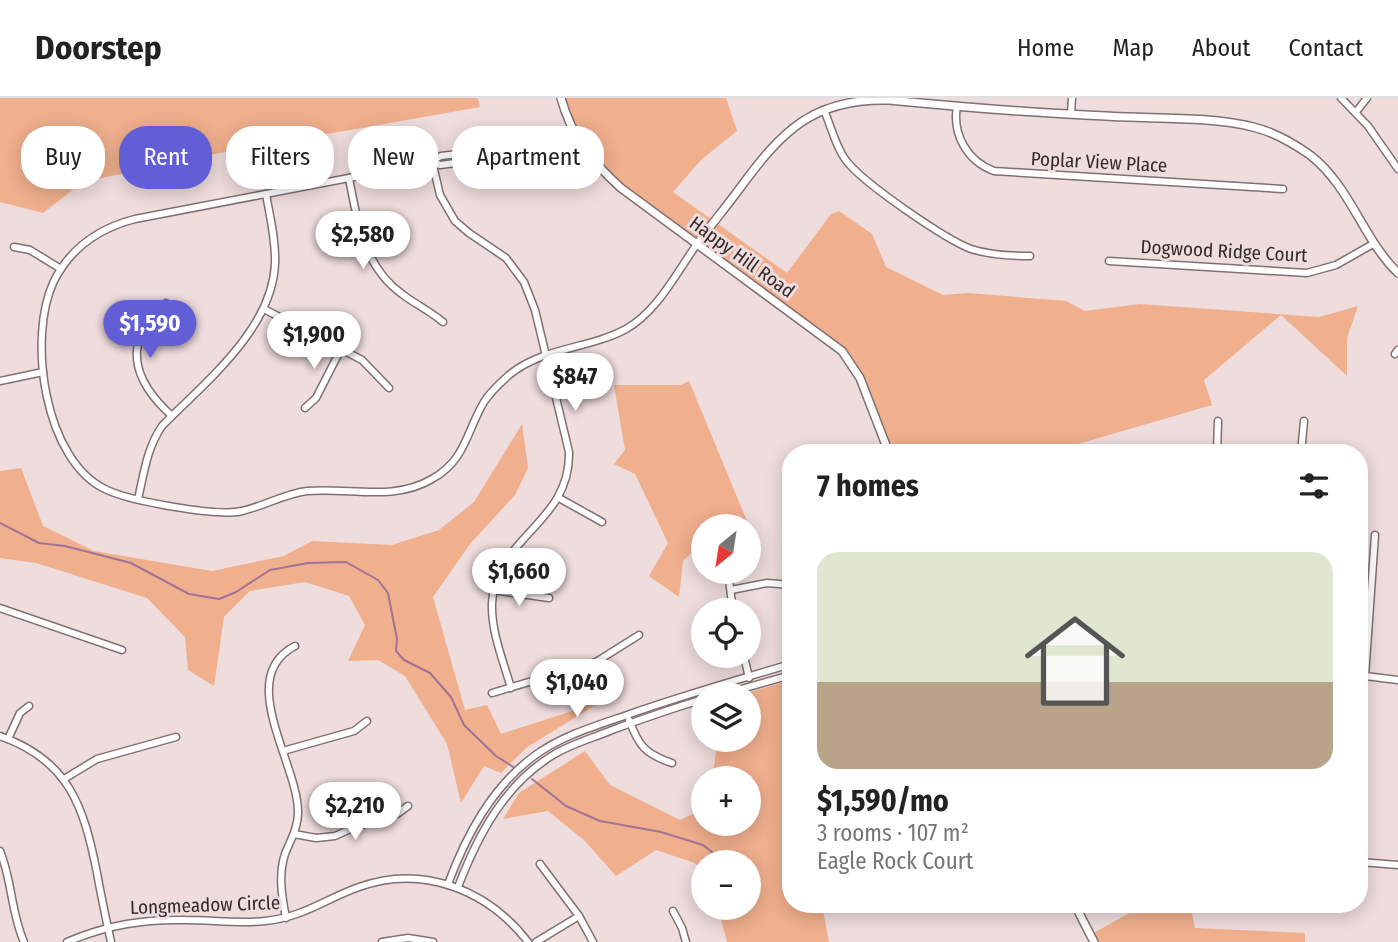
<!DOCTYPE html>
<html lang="en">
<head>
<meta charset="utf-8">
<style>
	:root { --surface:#fff; --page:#f2f2f2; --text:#222; --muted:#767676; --line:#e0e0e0; --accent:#625ed6 }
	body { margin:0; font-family:"Fira Sans Condensed",sans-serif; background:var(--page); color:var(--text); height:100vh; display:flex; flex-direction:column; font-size:26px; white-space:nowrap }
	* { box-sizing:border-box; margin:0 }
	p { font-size:23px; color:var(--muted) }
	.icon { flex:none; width:38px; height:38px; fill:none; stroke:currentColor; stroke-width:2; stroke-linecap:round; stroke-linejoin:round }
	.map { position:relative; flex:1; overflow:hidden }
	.drawer { position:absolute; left:782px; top:346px; width:586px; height:469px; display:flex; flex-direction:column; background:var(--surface); border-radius:28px; box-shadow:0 4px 18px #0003 }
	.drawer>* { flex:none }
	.banner { position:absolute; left:21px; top:28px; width:656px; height:63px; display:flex; gap:14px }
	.needle { width:46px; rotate:210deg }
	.fabs { position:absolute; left:691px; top:416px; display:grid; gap:14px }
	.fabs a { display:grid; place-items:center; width:70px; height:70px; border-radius:50%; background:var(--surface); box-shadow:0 4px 18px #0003; font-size:35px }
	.price { position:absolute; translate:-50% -60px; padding:0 16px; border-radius:24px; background:#fff; color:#222; font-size:23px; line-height:46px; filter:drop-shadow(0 2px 4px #0008) }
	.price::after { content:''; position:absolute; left:50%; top:42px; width:21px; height:16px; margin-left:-10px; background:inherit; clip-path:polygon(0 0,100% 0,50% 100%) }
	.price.on { background:var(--accent); color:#fff }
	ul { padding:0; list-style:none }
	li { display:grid; align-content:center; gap:14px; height:371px; padding:0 35px }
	li span { display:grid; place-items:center; height:217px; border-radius:21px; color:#555 }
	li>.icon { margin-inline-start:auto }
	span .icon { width:126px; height:126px; fill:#fffc; stroke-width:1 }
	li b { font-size:30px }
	h2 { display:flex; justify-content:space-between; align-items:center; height:84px; padding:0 35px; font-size:30px }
	.chip { padding:0 24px; border-radius:28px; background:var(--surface); box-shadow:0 4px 18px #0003; font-size:24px; line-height:63px }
	.chip.on { background:var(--accent); color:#fff }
	header { display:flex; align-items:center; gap:42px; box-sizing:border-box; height:98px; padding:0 35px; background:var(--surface); border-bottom:2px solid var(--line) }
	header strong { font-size:33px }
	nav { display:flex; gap:38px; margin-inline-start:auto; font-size:24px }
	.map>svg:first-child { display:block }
	.green { fill:#f0af8d }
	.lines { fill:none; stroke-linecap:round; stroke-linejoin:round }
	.stream { stroke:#a17495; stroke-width:2 }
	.minor-casing { stroke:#817071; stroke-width:9 }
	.tertiary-casing { stroke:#817071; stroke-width:10 }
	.minor { stroke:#fff; stroke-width:6 }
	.tertiary { stroke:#fff; stroke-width:7 }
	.labels { text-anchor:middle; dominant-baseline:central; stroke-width:6; stroke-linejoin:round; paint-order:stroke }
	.street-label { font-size:19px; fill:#322b2b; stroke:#efdcdd }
</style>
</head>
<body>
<header>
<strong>Doorstep</strong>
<nav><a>Home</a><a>Map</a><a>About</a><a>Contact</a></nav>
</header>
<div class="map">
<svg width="1398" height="844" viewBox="0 0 1398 844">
	<rect width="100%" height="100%" fill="#efdcdd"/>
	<g class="green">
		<polygon points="0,0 478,0 480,9 220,55 83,84 43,115 0,104"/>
		<polygon points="561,0 726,0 737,33 702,61 673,94 787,175 831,116 839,113 872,136 886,169 943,197 968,195 1066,203 1085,213 1140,206 1319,219 1358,208 1347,240 1347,278 1281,217 1204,282 1212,307 1047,355 889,355 850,263 650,112 592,63"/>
		<polygon points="689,283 754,440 749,439 749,429 704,429 703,444 683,463 679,499 649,478 668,445 635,376 614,366 625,352 614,287 681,287"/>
		<polygon points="522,326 528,370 515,397 470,446 433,499 465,612 487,607 501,636 600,604 526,650 501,675 484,668 461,705 447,646 405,578 378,562 348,563 365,527 349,498 305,484 250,493 224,519 214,588 188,572 185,539 147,500 36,465 0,460 0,373 21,370 43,428 94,453 212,473 284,458 312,443 392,447 439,432 474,404"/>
		<polygon points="791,582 791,807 822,807 829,844 727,844 718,810 749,810 749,765 704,765 703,775 695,765 656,752 616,778 585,743 548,713 503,721 519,695 585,653 610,687 680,722 703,711 704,726 749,726 749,681 712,681 718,642 749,642 749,597 740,597"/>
		<polygon points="1144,807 1190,807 1195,830 1305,835 1305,844 1094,844 1090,837"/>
	</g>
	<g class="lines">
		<g class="stream">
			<polyline points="0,425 39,445 65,448 131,465 189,496 219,501 236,494 270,472 308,465 346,464 378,482 388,495 397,541 396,553 404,562 430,575 451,599 464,627 496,658 515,670"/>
			<polyline points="532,681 566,708 600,723 661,734 703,747 726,765"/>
		</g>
		<g class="minor-casing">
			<g id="minor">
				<polyline points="1341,0 1368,28 1398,71"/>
				<path d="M957,8C952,36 967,63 994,73L1283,91"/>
				<path d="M824,12C831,28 835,47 845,61C861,84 945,141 971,151C990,157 1010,158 1030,158"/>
				<polyline points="1356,14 1367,0"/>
				<polyline points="1071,16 1072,0"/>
				<path d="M574,36L564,40L556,38L500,51L441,58L432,63L401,70L135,121C100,130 71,149 54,183C27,239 44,364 107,392C131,403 217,419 242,413C264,408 284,396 307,393C349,389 393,404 432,381C466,362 466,334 484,304C490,294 500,285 509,277C543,249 589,251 626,231C657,214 677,174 697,146"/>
				<path d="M432,63L440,97L455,123L469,135L506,160L524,184L535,212L569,354C571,425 495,439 492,505C491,534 503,562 511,590"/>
				<polyline points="432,63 440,67 494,60 560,48 564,40"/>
				<path d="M349,80C357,123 364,169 402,196C415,206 430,213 443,224"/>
				<polyline points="14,149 30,152 61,171"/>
				<polyline points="1109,163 1307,175 1336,167 1373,146"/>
				<path d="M166,205C121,243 132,282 172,318"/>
				<polyline points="264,211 362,262 389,290"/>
				<polyline points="1395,256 1398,252"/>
				<polyline points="0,283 43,274"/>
				<polyline points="305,310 316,300 341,251"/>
				<polyline points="1217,355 1218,323"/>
				<polyline points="1301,355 1304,323"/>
				<polyline points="559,400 602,424"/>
				<path d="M138,401C144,375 147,350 162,328C204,285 272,232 275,166C276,143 270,119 266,96"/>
				<polyline points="1375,437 1365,578 1398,582"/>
				<polyline points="728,474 733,513"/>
				<polyline points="493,492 549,500"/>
				<polyline points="731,492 767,485 791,487"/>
				<polyline points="0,510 122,552"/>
				<polyline points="744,558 749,580"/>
				<polyline points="492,595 596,564 639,537"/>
				<polyline points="720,597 791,577"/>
				<path d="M629,622C639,648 645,656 672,665"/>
				<path d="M0,638C69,662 84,709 97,775C101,798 106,821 111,844"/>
				<polyline points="8,641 20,615 29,608"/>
				<polyline points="283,653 354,633 367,623"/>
				<polyline points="64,681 97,661 176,639"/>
				<polyline points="294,736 316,740 335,738 355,729 397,716 408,708"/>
				<path d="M0,753C12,782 11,815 24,844"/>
				<polyline points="1360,764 1398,767"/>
				<polyline points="540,766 579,818 593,844"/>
				<path d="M448,786C466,738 491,690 534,658C561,638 595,628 627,617C681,598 736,582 791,566"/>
				<path d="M458,789C478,737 504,687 553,657C571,646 593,640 612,632C642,621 673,610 704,601"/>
				<polyline points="673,813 682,830 686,844"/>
				<path d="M286,820C282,799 278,777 285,756C290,743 298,730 298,715C299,667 234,579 295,548"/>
				<path d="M67,844C107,827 143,821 186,822C212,822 239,826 265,823C304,819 325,801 359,789C423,766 488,792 528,844"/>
				<polyline points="382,844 408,840 433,844"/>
				<polyline points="536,844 579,818"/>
			</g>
		</g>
		<g class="tertiary-casing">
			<g id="tertiary">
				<path d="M561,0C571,37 592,64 621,90L842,253L860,280L889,355"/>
				<path d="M697,146C711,127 726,109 740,90C782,33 813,0 889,2C961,9 1033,15 1106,18C1151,21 1210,18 1253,29C1274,34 1293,45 1310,57C1351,89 1362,140 1398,175"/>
				<polyline points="1075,807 1094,844"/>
			</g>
		</g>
		<use href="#minor" class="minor"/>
		<use href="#tertiary" class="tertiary"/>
	</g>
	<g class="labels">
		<g class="street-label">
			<text transform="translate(1099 64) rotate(3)">Poplar View Place</text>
			<text transform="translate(1224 153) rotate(3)">Dogwood Ridge Court</text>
			<text transform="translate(742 159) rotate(36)">Happy Hill Road</text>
			<text transform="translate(205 807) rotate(-2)">Longmeadow Circle</text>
		</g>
	</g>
</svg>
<div class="fabs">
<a><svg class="needle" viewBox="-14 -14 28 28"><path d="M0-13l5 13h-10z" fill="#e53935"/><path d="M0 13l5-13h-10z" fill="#767676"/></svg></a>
<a><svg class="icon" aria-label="locate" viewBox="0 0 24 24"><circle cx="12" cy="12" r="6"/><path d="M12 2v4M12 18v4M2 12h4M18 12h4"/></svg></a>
<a><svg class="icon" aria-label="layers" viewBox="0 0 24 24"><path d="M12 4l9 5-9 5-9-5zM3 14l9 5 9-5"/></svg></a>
<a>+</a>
<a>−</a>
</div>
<b class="price" style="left:363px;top:173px">$2,580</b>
<b class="price on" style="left:150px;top:262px">$1,590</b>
<b class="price" style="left:314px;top:273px">$1,900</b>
<b class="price" style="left:575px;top:315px">$847</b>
<b class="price" style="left:519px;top:510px">$1,660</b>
<b class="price" style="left:577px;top:621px">$1,040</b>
<b class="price" style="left:355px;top:744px">$2,210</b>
<div class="banner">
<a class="chip">Buy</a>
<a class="chip on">Rent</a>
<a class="chip">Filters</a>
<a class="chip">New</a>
<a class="chip">Apartment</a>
</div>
<section class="drawer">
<h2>7 homes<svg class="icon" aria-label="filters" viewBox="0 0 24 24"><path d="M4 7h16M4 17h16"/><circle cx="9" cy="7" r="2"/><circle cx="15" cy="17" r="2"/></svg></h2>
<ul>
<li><span style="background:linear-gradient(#dfe7d0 60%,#b9a48a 0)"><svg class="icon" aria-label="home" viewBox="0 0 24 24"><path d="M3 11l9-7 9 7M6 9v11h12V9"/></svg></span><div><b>$1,590/mo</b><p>3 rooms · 107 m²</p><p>Eagle Rock Court</p></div></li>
</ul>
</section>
</div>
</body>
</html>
